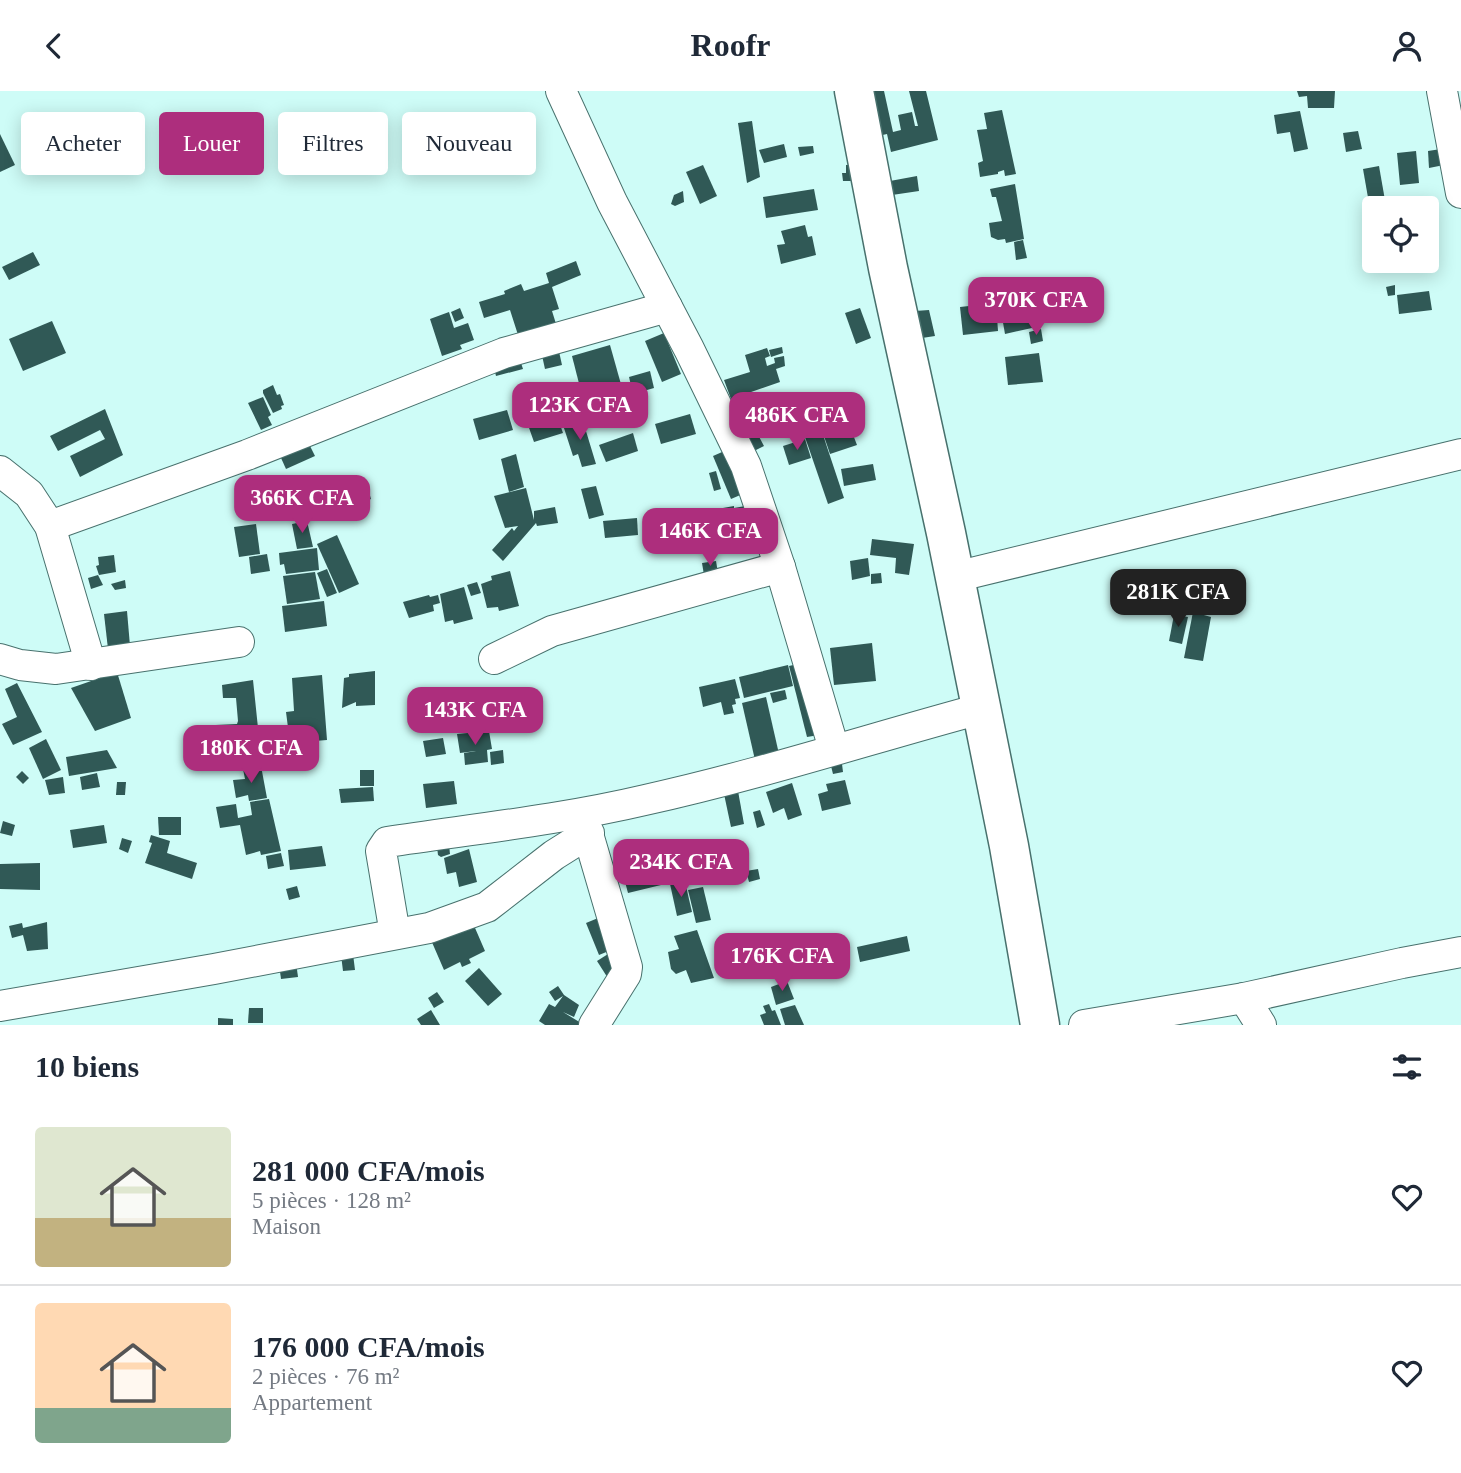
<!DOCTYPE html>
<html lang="fr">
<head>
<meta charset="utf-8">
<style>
	:root { --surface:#fff; --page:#f6f6f7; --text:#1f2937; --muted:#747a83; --line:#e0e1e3; --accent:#ad2e7d }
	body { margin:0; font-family:Georgia,serif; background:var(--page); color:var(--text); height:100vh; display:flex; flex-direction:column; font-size:26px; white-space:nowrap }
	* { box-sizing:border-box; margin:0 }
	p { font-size:23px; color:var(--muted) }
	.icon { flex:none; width:38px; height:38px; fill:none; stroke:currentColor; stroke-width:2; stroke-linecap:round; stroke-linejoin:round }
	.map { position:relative; height:934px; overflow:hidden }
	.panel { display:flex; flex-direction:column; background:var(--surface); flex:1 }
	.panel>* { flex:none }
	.guide { position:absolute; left:21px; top:21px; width:700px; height:63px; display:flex; gap:14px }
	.controls { position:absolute; left:1362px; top:105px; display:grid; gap:14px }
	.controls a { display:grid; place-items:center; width:77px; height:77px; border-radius:7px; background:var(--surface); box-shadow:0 4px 18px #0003; font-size:35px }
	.price { position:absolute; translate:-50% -60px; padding:0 16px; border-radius:14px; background:var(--accent); color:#fff; font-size:23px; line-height:46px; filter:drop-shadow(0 2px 4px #0008) }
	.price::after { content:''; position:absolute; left:50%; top:42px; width:21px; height:16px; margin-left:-10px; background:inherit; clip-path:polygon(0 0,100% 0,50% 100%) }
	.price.selected { background:#222; color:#fff }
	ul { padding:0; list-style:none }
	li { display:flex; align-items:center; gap:21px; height:175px; padding:0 35px }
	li+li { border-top:2px solid var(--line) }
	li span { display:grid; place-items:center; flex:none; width:196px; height:140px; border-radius:7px; color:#555 }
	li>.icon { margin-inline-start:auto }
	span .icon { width:84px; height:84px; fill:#fffc; stroke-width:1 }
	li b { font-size:30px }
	h2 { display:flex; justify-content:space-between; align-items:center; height:84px; padding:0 35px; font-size:30px }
	.chip { padding:0 24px; border-radius:7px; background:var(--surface); box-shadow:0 4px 18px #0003; font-size:24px; line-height:63px }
	.chip.selected { background:var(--accent); color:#fff }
	header { display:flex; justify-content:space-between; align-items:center; height:91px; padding:0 35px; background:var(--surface); font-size:32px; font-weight:700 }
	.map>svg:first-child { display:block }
	.building { fill:#305956 }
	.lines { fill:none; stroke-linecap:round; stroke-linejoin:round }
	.minor-casing { stroke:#48716d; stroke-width:32 }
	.tertiary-casing { stroke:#48716d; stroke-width:41 }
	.minor { stroke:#fff; stroke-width:30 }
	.tertiary { stroke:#fff; stroke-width:38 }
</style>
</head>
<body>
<header><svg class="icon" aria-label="back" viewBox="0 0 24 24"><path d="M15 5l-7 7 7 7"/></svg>Roofr<svg class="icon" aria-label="person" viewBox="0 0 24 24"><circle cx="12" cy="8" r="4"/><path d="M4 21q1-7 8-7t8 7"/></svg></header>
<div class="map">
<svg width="1461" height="934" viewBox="0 0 1461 934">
	<rect width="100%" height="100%" fill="#cefcf7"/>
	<g class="building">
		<polygon points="869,0 884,0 893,41 901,39 898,24 912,21 915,35 918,35 909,0 926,0 938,49 891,61 887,43 878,45"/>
		<polygon points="1297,0 1335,0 1334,17 1308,17 1307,5 1299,6"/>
		<polygon points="1002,19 1016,83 1005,85 1004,79 998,81 998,83 980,86 978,72 983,70 977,39 987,38 984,22"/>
		<polygon points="1300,20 1308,58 1294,61 1290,41 1277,43 1274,24"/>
		<polygon points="752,30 760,86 747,92 738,32"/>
		<polygon points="1358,40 1362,58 1346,61 1343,42"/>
		<polygon points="0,43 15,74 0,81"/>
		<polygon points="784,53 787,66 764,72 759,59"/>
		<polygon points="813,55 814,62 800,65 798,56"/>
		<polygon points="1441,58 1444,74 1429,77 1428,60"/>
		<polygon points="1416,60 1419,92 1400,94 1397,62"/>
		<polygon points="861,73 859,90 843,90 842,82 846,82 846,74"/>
		<polygon points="703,74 717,105 700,113 686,81"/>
		<polygon points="1379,75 1386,115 1370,118 1363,78"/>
		<polygon points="917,85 919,100 892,104 890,90"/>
		<polygon points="1015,93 1024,148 1006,152 1005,148 998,149 991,146 989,132 1002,130 996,106 992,106 990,98"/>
		<polygon points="814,98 818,119 766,127 763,106"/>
		<polygon points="683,100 684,111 675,115 671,113 674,104"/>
		<polygon points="805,134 808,146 812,145 816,164 781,173 777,154 785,153 781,140"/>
		<polygon points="1023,149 1027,167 1016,169 1014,151"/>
		<polygon points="33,161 40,174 9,189 2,176"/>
		<polygon points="576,170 581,184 552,196 559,218 552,220 557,236 519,247 510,219 484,227 479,211 505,203 504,200 521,193 524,200 549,192 546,182"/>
		<polygon points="1395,194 1395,204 1388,205 1386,196"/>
		<polygon points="1429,200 1432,219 1399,223 1397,204"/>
		<polygon points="1036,206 1041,235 1005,243 999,209"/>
		<polygon points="996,212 998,240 963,244 960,216"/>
		<polygon points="460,217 464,227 455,231 451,221"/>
		<polygon points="860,217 871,247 856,253 845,222"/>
		<polygon points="929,219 935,245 922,247 915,220"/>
		<polygon points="449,221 454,237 468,232 474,249 460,254 462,258 442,265 430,228"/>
		<polygon points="52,230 66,262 23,280 9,248"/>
		<polygon points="1041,238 1043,250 1031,253 1029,241"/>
		<polygon points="664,242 681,283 662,291 645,250"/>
		<polygon points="610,254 624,304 585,316 572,265"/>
		<polygon points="558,256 562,274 545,278 541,260"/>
		<polygon points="782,256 783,262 771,266 769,259"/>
		<polygon points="767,257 770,265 765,267 767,275 775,272 774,267 784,265 785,275 776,278 780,291 731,308 724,289 750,281 745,264"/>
		<polygon points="1039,262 1043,291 1008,294 1005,266"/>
		<polygon points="519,266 523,278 496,285 493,273"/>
		<polygon points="650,280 654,297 633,303 629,286"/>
		<polygon points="273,294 277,304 280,303 284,314 281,315 282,318 273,322 263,302 263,299"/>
		<polygon points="547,294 551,308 577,300 582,318 557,325 563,342 534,351 528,334 522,336 513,303"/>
		<polygon points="263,306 271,324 268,326 272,334 261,339 248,312"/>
		<polygon points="846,311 851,327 831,334 826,318"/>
		<polygon points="105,318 123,364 80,386 70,365 105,348 100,339 58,360 50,345"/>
		<polygon points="507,319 513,339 479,349 473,328"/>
		<polygon points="690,323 696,343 661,353 655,333"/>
		<polygon points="582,327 596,373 582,376 578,363 573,365 563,334"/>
		<polygon points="841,336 841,339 850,336 857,354 830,363 823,342"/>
		<polygon points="756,340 764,355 750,362 743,347"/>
		<polygon points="822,341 844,407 828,413 805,346"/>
		<polygon points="633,342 638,360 606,371 599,354"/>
		<polygon points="305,345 315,365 286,378 277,358"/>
		<polygon points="805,348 811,367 789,374 783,355"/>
		<polygon points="729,358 745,402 731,408 713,365"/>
		<polygon points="516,363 524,396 509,401 501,368"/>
		<polygon points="873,373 876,389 844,395 841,378"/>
		<polygon points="716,380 721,398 714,400 709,382"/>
		<polygon points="336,387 348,418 314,429 307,412 310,410 307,404 295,410 289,396 303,391 305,397"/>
		<polygon points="596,395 604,424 589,428 581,398"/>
		<polygon points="526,397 534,429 534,420 555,416 558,432 537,435 536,432 503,470 492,459 512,437 514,440 518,435 505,437 494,405"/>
		<polygon points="368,398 371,408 355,414 351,403"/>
		<polygon points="751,414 754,432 699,443 695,422 734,415 734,417"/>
		<polygon points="637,427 638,444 605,447 603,430"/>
		<polygon points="307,430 313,456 297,458 292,433"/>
		<polygon points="256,433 260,463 239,466 234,436"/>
		<polygon points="337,444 359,493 339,502 317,453"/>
		<polygon points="872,448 914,453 909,484 895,482 896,467 870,464"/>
		<polygon points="317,457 319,479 286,483 284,473 280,474 279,462"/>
		<polygon points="267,463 270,480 251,483 249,466"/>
		<polygon points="114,464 116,481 99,484 96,475 99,474 98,466"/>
		<polygon points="868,467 870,485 852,489 850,470"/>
		<polygon points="716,470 718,482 704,484 702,472"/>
		<polygon points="327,478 337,502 327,506 317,482"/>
		<polygon points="510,480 519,515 499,520 498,516 487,517 481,493 492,489 491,485"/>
		<polygon points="315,481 320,508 287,513 283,485"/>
		<polygon points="881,482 882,492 871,493 871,483"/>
		<polygon points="98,484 103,494 91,498 88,487"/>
		<polygon points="125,489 126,497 115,499 111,493"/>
		<polygon points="477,491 481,502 471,505 467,494"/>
		<polygon points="464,496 473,528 454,533 453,529 445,531 440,503"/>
		<polygon points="429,504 430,506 438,504 440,512 433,514 434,520 409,527 403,511"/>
		<polygon points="1179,507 1190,512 1188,521 1175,518"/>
		<polygon points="324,510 327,535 285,541 282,515"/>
		<polygon points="127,520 130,555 108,558 104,523"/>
		<polygon points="1193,521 1211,526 1203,570 1184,567"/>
		<polygon points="1174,524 1188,526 1182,553 1169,550"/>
		<polygon points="872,552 876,590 834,594 830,557"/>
		<polygon points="802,572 819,644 807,646 789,575"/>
		<polygon points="788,574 793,595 744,607 739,586"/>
		<polygon points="375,580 375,614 356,615 356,611 342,617 344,587 349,586 349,583"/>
		<polygon points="117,581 131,627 95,640 71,597"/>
		<polygon points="322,584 327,649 290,652 286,621 294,620 292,587"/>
		<polygon points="735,588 740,607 735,608 736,613 732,614 734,622 724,624 721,611 703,616 699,596"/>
		<polygon points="253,589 258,637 242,638 243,641 249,639 252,659 194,668 191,648 194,648 194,635 237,633 238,630 236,607 223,607 222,594"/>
		<polygon points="17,592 42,641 13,654 2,633 17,626 5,598"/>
		<polygon points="785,599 787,608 773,612 770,602"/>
		<polygon points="766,606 779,663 755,669 742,612"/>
		<polygon points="283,638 286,653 274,655 272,640"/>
		<polygon points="489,640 492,658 487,659 488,671 465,674 464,662 476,660 460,662 457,643"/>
		<polygon points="443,647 446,663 426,666 423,650"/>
		<polygon points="46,648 61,679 43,688 29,657"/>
		<polygon points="107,659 117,677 69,685 66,666"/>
		<polygon points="503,659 504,672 491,674 490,661"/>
		<polygon points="842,673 843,681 833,683 831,675"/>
		<polygon points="261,675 267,707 249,710 248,704 236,707 233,689 245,688 243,678"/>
		<rect x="360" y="679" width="14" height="16"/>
		<polygon points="22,680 29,687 23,693 16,686"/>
		<polygon points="97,682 100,696 82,699 80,686"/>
		<polygon points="63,686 65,702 49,704 45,689"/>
		<polygon points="845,689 851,713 822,720 818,703 828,700 826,693"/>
		<polygon points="454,690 457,713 426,717 423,693"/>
		<polygon points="117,691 126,691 125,704 116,704"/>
		<polygon points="792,692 802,724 788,729 784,717 773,722 766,701"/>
		<polygon points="373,696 374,710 341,712 339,698"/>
		<polygon points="738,700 744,733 731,736 724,703"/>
		<polygon points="269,708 281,760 261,764 260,760 246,764 240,734 220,737 216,716 236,713 238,727 252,724 250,711"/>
		<polygon points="760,719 765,734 757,737 753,721"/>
		<polygon points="158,726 181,726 181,744 159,744"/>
		<polygon points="3,730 15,734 12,745 0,742"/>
		<polygon points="104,734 107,752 73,757 70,739"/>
		<polygon points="151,744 170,750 167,762 197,772 192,788 145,772 152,752 149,751"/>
		<polygon points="122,747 132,750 128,762 119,758"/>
		<polygon points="700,750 709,781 692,786 683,755"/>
		<polygon points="449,754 450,763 441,766 438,764 437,756"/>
		<polygon points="322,755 326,775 290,779 288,759"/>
		<polygon points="469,758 477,791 459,796 456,781 447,783 444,767"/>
		<polygon points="281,762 284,775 268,778 266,765"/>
		<polygon points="738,766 741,780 711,786 708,772"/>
		<polygon points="40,772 40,799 0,798 0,773"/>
		<polygon points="758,778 760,788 749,791 746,780"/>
		<polygon points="655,779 661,794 628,802 624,787"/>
		<polygon points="685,791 692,821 677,825 670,793"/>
		<polygon points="297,795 300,806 289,809 286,798"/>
		<polygon points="703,796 711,829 696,832 688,799"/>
		<polygon points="603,825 616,857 599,864 586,832"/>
		<polygon points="472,830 485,860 469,868 471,872 462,876 460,871 444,879 431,849"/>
		<polygon points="47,831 48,858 27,860 23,844 12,847 9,835 22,832 23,837"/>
		<polygon points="697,839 714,887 691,892 686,879 676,883 671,878 668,861 679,858 674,845"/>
		<polygon points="907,845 910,860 860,871 857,856"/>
		<polygon points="616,858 611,892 597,870"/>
		<polygon points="353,863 355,879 343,880 341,864"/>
		<polygon points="750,863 754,878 721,884 717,870"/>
		<polygon points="296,871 298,886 281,888 279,873"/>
		<polygon points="479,877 502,903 488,915 465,890"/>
		<polygon points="787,890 794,908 776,914 771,896"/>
		<polygon points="558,895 564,904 579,914 574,926 563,921 581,932 580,934 545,934 539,930 549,913 555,916 563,905 555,910 549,901"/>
		<polygon points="437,901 444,911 434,917 428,907"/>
		<polygon points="769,913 772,920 775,919 781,934 764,934 760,924 766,922 763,915"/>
		<polygon points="795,914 804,934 785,934 780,918"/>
		<polygon points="249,917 263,917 263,932 248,932"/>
		<polygon points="431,919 440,934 421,934 417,928"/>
		<polygon points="218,927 233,928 233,934 218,934"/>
	</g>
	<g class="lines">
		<g class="minor-casing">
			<g id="minor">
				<polyline points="561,0 612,111 689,258 746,375 780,476 834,658"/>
				<polyline points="1442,0 1461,102"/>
				<polyline points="0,380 29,403 50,435 91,574"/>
				<polyline points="50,435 247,364 504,262 667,216"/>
				<polyline points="955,486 1461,363"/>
				<polyline points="0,568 20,574 56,578 239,551"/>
				<polyline points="494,568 552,540 780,476"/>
				<polyline points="583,726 627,876 626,883 594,934"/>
				<path d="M395,843L381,760L387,751C473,738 560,729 645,709C758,684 869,648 980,618"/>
				<polyline points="1244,907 1261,934"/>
				<polyline points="0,915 214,878 429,837 487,816 554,764 589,742"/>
				<polyline points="1084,934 1244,907 1402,872 1461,861"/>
			</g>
		</g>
		<g class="tertiary-casing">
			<polyline id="tertiary" points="854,0 888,177 946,442 1009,755 1040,934"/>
		</g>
		<use href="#minor" class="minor"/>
		<use href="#tertiary" class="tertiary"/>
	</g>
</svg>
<div class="controls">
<a><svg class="icon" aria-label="locate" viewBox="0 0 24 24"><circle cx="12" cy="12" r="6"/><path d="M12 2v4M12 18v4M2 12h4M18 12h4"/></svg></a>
</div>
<b class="price" style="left:1036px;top:246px">370K CFA</b>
<b class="price" style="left:580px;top:351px">123K CFA</b>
<b class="price" style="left:797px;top:361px">486K CFA</b>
<b class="price" style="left:302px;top:444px">366K CFA</b>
<b class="price" style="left:710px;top:477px">146K CFA</b>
<b class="price selected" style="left:1178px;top:538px">281K CFA</b>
<b class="price" style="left:475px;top:656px">143K CFA</b>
<b class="price" style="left:251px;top:694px">180K CFA</b>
<b class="price" style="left:681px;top:808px">234K CFA</b>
<b class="price" style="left:782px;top:902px">176K CFA</b>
<div class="guide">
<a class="chip">Acheter</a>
<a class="chip selected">Louer</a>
<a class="chip">Filtres</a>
<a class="chip">Nouveau</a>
</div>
</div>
<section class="panel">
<h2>10 biens<svg class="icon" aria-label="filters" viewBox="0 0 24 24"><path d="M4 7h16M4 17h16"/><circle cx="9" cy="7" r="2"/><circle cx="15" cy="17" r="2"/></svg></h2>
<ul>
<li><span style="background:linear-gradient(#dfe7d0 65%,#c2b280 0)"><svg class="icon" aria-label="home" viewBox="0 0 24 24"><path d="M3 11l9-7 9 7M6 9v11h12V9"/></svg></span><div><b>281 000 CFA/mois</b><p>5 pièces · 128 m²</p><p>Maison</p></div><svg class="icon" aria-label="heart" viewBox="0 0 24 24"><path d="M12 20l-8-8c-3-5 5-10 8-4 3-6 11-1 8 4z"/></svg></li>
<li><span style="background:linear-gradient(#ffd9b3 75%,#7fa58c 0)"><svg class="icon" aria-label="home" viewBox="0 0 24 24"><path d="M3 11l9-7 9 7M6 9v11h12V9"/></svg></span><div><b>176 000 CFA/mois</b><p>2 pièces · 76 m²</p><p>Appartement</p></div><svg class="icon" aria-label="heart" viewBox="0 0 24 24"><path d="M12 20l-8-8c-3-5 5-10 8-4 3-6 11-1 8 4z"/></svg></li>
</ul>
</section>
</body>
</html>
